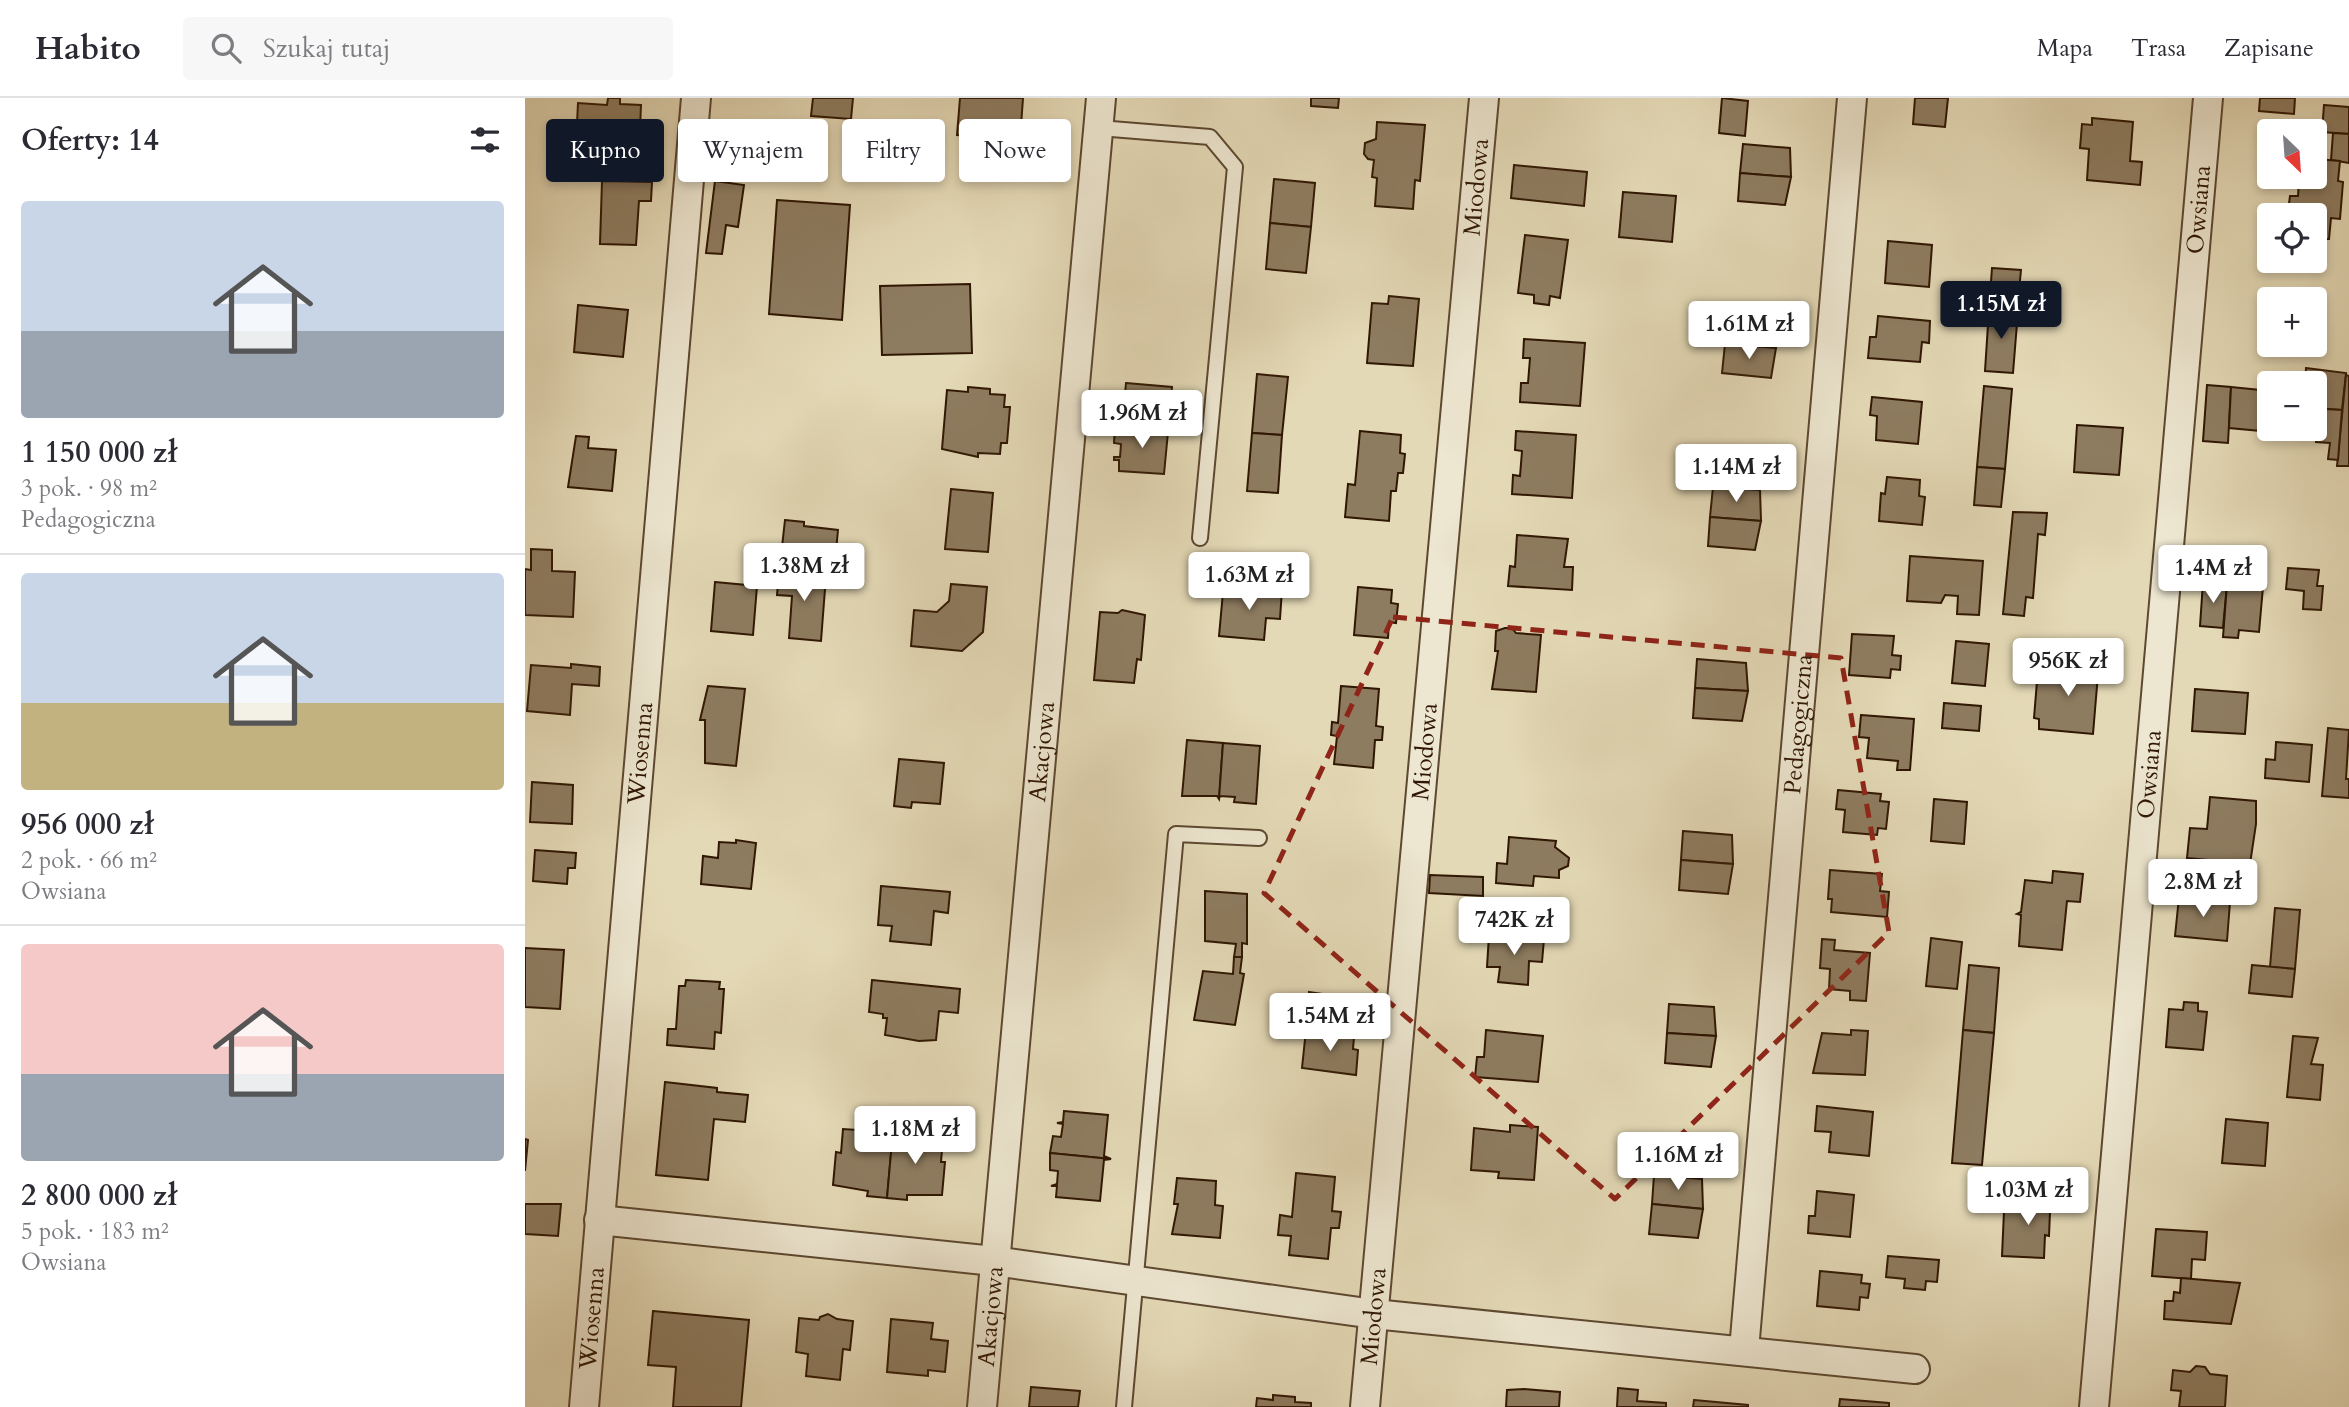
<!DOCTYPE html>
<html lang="pl">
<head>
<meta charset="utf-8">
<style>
	:root { --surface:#fff; --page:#f7f7f7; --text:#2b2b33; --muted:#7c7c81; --line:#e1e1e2; --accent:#111827 }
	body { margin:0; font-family:Cardo,serif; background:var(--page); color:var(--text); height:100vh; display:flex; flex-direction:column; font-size:26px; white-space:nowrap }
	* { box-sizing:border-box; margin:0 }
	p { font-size:23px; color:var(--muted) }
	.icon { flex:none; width:38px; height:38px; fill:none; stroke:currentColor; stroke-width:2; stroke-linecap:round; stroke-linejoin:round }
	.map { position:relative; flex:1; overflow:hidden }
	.panel { display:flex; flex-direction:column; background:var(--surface); width:525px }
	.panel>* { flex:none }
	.guide { position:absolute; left:21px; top:21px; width:665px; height:63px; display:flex; gap:14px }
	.needle { width:46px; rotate:155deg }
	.buttons { position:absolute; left:1732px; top:21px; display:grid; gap:14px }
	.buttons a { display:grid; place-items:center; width:70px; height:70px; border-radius:7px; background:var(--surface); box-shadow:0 4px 10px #0003; font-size:35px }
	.price { position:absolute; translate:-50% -60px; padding:0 16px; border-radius:7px; background:#fff; color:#222; font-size:23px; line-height:46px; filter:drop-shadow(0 2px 4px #0008) }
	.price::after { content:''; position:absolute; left:50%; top:42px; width:21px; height:16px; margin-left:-10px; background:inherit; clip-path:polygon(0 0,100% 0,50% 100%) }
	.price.selected { background:var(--accent); color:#fff }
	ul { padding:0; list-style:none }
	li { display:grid; align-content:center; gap:14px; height:371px; padding:0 21px }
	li+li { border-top:2px solid var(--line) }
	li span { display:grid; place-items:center; height:217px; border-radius:7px; color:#555 }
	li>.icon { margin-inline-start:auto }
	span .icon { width:126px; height:126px; fill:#fffc; stroke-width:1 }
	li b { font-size:30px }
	h2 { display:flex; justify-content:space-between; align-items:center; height:84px; padding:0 21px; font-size:30px }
	.chip { padding:0 24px; border-radius:7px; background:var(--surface); box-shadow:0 4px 10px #0003; font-size:24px; line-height:63px }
	.chip.selected { background:var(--accent); color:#fff }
	header { display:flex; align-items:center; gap:42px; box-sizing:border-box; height:98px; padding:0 35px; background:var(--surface); border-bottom:2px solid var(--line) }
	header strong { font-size:33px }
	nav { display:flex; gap:38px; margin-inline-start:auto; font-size:24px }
	.search { width:490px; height:63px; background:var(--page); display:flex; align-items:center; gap:18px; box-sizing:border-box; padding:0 24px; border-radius:7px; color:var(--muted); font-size:26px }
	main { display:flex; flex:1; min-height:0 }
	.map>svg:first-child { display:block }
	.building { fill:#8e7c60; stroke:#301703; stroke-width:2 }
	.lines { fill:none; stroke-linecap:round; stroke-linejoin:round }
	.lane-casing { stroke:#5d4830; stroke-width:18 }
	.street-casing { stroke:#5d4830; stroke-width:32 }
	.lane { stroke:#ede6d0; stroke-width:14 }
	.street { stroke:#ede6d0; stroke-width:28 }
	.marked { fill:none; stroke:#8f2418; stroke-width:5; stroke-dasharray:14 9; stroke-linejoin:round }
	.labels { text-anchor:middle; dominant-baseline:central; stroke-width:5; stroke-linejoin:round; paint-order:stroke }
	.street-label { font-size:24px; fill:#301703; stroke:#ede6d0 }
</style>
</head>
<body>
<header>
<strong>Habito</strong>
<div class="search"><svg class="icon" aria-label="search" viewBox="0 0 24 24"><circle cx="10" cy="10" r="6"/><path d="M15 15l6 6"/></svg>Szukaj tutaj</div>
<nav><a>Mapa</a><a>Trasa</a><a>Zapisane</a></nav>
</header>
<main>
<section class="panel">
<h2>Oferty: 14<svg class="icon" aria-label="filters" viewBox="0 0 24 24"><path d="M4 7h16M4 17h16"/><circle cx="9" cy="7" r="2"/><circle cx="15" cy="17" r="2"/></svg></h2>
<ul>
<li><span style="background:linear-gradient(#c9d6e8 60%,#9aa5b1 0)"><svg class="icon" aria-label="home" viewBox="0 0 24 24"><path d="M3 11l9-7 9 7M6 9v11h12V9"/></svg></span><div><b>1 150 000 zł</b><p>3 pok. · 98 m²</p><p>Pedagogiczna</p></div></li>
<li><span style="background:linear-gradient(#c9d6e8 60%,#c2b280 0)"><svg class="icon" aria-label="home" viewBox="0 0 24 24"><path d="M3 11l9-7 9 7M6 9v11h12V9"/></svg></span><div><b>956 000 zł</b><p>2 pok. · 66 m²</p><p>Owsiana</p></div></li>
<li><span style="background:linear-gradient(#f6c9c9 60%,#9aa5b1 0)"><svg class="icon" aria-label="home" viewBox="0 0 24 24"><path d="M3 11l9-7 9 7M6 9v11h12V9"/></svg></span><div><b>2 800 000 zł</b><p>5 pok. · 183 m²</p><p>Owsiana</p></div></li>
</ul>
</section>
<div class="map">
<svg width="1824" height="1309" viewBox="0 0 1824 1309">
	<rect width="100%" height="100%" fill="#e4d9b6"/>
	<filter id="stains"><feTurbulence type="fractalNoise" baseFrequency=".00286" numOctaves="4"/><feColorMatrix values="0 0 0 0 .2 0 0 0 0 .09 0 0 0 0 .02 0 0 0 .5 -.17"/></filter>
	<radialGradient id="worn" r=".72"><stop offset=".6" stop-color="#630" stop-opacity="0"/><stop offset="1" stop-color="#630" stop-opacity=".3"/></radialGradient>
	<g class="building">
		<polygon points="83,0 95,0 95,6 116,7 115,31 52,25 53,5 82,7"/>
		<polygon points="288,0 328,0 326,21 286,18"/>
		<polygon points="435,0 498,0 495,42 432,37"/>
		<polygon points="786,0 814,0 813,10 786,8"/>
		<polygon points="1197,0 1223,3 1220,38 1194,35"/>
		<polygon points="1390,0 1423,0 1420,29 1388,26"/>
		<polygon points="1735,0 1770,0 1769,16 1734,13"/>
		<polygon points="1799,7 1824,9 1824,36 1797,34"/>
		<polygon points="1567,20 1608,24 1605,63 1617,64 1615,87 1562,82 1564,51 1555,50 1557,26 1567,27"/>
		<polygon points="852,24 900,27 895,83 890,82 888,111 850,108 852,80 847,79 849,62 843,61 839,56 840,45 851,41"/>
		<polygon points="1808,35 1824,36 1824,65 1806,62"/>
		<polygon points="1218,46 1265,50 1266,79 1215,75"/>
		<polygon points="1790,56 1791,61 1815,63 1813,83 1818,84 1815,121 1806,120 1804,141 1790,141 1790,117 1759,117 1759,113 1763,113 1765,98 1773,98 1774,83 1761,82 1761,79 1790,79"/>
		<polygon points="989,67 1062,74 1059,108 986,100"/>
		<polygon points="1215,75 1266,79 1260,107 1213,103"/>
		<polygon points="749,81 790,85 786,129 745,125"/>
		<polygon points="77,83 127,84 126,103 114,103 111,147 75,146"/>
		<polygon points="190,83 219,87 213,129 201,127 197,156 181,155"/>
		<polygon points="1098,94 1151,98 1147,144 1094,139"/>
		<polygon points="252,102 325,107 317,222 244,216"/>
		<polygon points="745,125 786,129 781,175 741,171"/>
		<polygon points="1000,137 1043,142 1035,200 1025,198 1024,207 1009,205 1009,197 993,195"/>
		<polygon points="1363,143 1407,147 1404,189 1360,185"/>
		<polygon points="1467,170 1496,172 1492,213 1464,211"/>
		<polygon points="445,186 447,255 357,257 355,188"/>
		<polygon points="864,198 894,201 888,268 842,265 847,205 863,206"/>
		<polygon points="53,207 103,212 98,259 49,254"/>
		<polygon points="1464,211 1493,213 1488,275 1460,273"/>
		<polygon points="1203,216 1251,221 1251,250 1200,246"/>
		<polygon points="1353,218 1405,223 1404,245 1397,244 1395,264 1343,260 1345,239 1351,239"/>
		<polygon points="999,241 1060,245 1055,308 995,304 996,285 1003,285 1005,260 998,260"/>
		<polygon points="1200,246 1251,250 1246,280 1197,275"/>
		<polygon points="1781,270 1821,275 1817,312 1790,310 1790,285 1780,285"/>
		<polygon points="732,276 763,279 757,337 727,335"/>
		<polygon points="1821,277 1824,278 1824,368 1812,368"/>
		<polygon points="601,285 647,289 643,334 590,329 591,311 599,312 601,299 594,298 600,296"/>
		<polygon points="1682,287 1706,289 1703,345 1678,343"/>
		<polygon points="1459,288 1487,291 1480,371 1452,369"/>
		<polygon points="443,289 465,291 465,296 480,297 479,309 485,309 482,345 476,345 475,356 453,355 453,359 417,351 422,292 443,294"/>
		<polygon points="1706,289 1745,293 1745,331 1758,331 1757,335 1704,330"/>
		<polygon points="1347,299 1397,304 1393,346 1351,342 1352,318 1345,317"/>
		<polygon points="1800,311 1817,312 1813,362 1803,361 1805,345 1791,344 1792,328 1799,328"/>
		<polygon points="1552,327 1598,330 1594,377 1549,374"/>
		<polygon points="590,329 643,334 639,376 594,373 594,362 589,362 589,359 595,359 596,346 589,345"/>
		<polygon points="835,333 876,337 875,355 880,356 878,375 873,375 871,393 866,393 864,423 820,419 823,386 830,387"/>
		<polygon points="991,333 1051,337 1047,400 987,396 988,377 995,378 997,353 990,352"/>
		<polygon points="727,335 757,337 753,395 722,393"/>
		<polygon points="51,338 64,339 63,350 91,352 87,393 43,389"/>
		<polygon points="1452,369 1480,371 1476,409 1449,407"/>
		<polygon points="1362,379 1395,382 1394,398 1400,399 1397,427 1354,423 1356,395 1360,396"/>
		<polygon points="1188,389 1235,392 1236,423 1185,419"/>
		<polygon points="426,391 468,395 463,454 420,451"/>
		<polygon points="1488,414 1522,415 1520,437 1513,436 1508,500 1501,499 1499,518 1478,516"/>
		<polygon points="1185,419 1236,423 1230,452 1183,448"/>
		<polygon points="260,422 279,424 279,428 313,432 311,453 257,449"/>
		<polygon points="992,437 1043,441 1039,469 1048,469 1047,492 983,488 985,468 990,469"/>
		<polygon points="6,451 27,452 27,473 50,474 48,519 0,517 0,471 6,472"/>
		<polygon points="1385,458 1458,463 1454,517 1432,516 1433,498 1420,497 1416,505 1382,503"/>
		<polygon points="1763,470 1794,472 1792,488 1798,488 1796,512 1778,511 1779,493 1761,491"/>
		<polygon points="270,472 301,478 296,543 264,540 267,498 252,497 254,474 269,475"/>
		<polygon points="190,484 232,488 228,537 186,533"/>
		<polygon points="1678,484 1702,486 1698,530 1675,528"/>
		<polygon points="426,486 462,489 458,534 437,553 386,548 389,512 412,514 424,503"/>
		<polygon points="1702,486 1738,489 1734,534 1714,532 1713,540 1698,539"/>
		<polygon points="725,488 757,491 755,521 741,520 739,542 694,538 698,494 724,496"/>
		<polygon points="833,489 867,492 866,505 873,506 871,525 864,524 863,540 829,537"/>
		<polygon points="597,512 620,517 616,562 612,561 609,585 569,582 575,514 593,515"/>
		<polygon points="980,530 987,530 991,535 1016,537 1011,594 967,591 973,553 970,553 971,533"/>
		<polygon points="1327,536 1369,538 1367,557 1376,558 1375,572 1366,571 1365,580 1324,577"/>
		<polygon points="1431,543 1464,546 1460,588 1427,585"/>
		<polygon points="1172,561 1221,565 1223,593 1170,590"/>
		<polygon points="1554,562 1574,564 1568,636 1514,631 1514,621 1509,620 1513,571 1541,573 1541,569 1553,570"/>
		<polygon points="46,566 75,569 74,588 47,586 45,617 2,613 6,567 46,570"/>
		<polygon points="183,588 220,591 211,668 180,665 180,622 175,622"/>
		<polygon points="816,588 854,591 851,628 858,629 857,642 850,642 848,670 809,666 812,638 806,637 807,624 813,625"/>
		<polygon points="1170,590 1223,593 1217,623 1168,620"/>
		<polygon points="1670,591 1723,595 1720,636 1667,633"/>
		<polygon points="1419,605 1456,608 1454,633 1417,630"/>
		<polygon points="1336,617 1389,621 1385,672 1372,672 1373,663 1342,660 1344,640 1334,639"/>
		<polygon points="1803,630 1824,632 1821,681 1824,681 1824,700 1797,698"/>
		<polygon points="662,642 698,645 694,701 692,698 657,698"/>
		<polygon points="1751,644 1787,647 1784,684 1740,680 1741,661 1750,662"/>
		<polygon points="698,645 735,648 731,706 709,704 710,699 695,698 694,701"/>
		<polygon points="374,661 419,665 415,706 387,704 386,710 369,708"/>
		<polygon points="7,684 48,687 47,726 5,724"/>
		<polygon points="1313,692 1356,696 1355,703 1364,704 1361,731 1353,730 1352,737 1318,734 1320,712 1311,711"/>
		<polygon points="1685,699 1731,703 1731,726 1725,766 1662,760 1665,730 1682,731"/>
		<polygon points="1409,701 1442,704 1439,746 1406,743"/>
		<polygon points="1158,733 1207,737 1208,766 1156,762"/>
		<polygon points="984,739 1031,743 1030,749 1044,760 1043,768 1034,772 1034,780 1009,778 1008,788 971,785 972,765 982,766"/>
		<polygon points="211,742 231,745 226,791 176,786 178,758 193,760 194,744 211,745"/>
		<polygon points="10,752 51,755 50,770 43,770 42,786 8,783"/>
		<polygon points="1156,762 1208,766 1203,796 1154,792"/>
		<polygon points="1305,772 1357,776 1355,793 1364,794 1362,819 1306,814 1307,801 1303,801"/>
		<polygon points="1528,773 1558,776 1555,804 1542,803 1537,852 1494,848 1496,817 1492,816 1496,814 1500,782 1527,785"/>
		<polygon points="905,777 958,779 958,798 904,795"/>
		<polygon points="356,788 425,794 423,815 409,813 406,847 365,843 367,828 353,827"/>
		<polygon points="680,793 722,796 722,846 717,845 717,859 709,859 711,846 680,843"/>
		<polygon points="1654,799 1705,804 1702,843 1650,838"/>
		<polygon points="1750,810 1775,812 1770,871 1745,869"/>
		<polygon points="964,837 1019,841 1017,864 1004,863 1003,887 973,884 975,869 962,869"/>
		<polygon points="1406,840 1437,844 1432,891 1401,888"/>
		<polygon points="1297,841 1310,842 1309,852 1345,855 1341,903 1325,902 1325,893 1304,891 1305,871 1295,870"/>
		<polygon points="0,850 39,852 35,911 0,909"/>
		<polygon points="709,859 717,859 715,875 719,876 710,927 669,922 678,873 708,876"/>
		<polygon points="1444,867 1474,870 1469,935 1438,932"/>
		<polygon points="1727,867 1770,871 1767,899 1724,895"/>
		<polygon points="161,882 195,884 194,891 199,891 196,935 190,934 189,951 142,947 143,931 151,931 154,888 160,888"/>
		<polygon points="347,882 435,891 433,915 414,913 411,942 394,943 360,937 362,920 358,920 358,916 344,914"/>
		<polygon points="784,894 838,902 835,926 829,925 829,939 781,932"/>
		<polygon points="1659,904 1673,905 1673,913 1682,914 1678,952 1641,949 1644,911 1658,912"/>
		<polygon points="1144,906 1189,909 1191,938 1142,935"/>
		<polygon points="781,932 829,939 828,951 833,952 831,977 777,970"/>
		<polygon points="961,932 1018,938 1013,984 950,979 952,959 959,959"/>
		<polygon points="1326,932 1343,933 1340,977 1288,975 1297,935 1326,937"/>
		<polygon points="1438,932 1469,935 1457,1067 1427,1065"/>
		<polygon points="1142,935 1191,938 1186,969 1140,965"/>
		<polygon points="1768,938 1793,940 1786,966 1798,967 1795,1002 1762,999"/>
		<polygon points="140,984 192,990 192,994 223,997 220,1024 189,1021 183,1082 131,1077"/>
		<polygon points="1292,1008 1348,1014 1344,1058 1304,1054 1306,1034 1290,1033"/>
		<polygon points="539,1013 583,1017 579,1058 586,1061 525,1055 528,1038 536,1039 538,1026 532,1025 538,1024"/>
		<polygon points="1701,1021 1743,1025 1740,1068 1697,1065"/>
		<polygon points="985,1027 1013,1029 1009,1082 973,1080 974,1074 946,1072 949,1030 985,1034"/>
		<polygon points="349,1030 368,1032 362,1100 342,1098 343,1093 308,1087 311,1054 316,1055 318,1031 349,1033"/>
		<polygon points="368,1032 418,1040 416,1064 420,1064 417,1097 382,1097 382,1102 362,1100"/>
		<polygon points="0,1041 3,1042 0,1073"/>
		<polygon points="525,1055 586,1061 579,1062 575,1103 531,1099 532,1088 526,1088 532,1086 533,1073 525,1072"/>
		<polygon points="771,1075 810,1079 807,1113 816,1114 814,1130 806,1130 803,1161 764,1157 766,1138 753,1137 755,1117 767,1119"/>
		<polygon points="1129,1077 1177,1081 1178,1111 1127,1106"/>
		<polygon points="652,1080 691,1083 690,1107 698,1108 695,1140 647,1136 653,1106 649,1106"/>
		<polygon points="1292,1093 1329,1097 1325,1139 1283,1135 1284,1118 1290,1118"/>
		<polygon points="1498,1095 1523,1096 1522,1103 1530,1103 1530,1114 1525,1114 1524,1138 1520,1137 1519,1160 1477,1158 1479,1113 1498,1113"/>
		<polygon points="0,1106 36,1106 33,1138 0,1136"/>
		<polygon points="1127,1106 1178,1111 1173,1140 1124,1136"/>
		<polygon points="1631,1131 1682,1134 1680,1162 1667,1161 1666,1181 1627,1178"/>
		<polygon points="1363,1158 1414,1162 1412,1184 1401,1183 1400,1192 1379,1190 1380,1181 1361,1179"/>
		<polygon points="1295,1173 1337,1177 1336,1185 1345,1186 1343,1200 1335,1199 1334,1212 1292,1208"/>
		<polygon points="1656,1180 1715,1185 1706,1226 1639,1221 1640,1203 1648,1203 1649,1194 1655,1195"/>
		<polygon points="128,1213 224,1222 216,1309 148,1309 151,1269 123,1267"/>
		<polygon points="303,1216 312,1221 328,1223 325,1252 318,1251 315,1282 281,1278 283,1256 271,1254 274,1220 294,1222 295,1219"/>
		<polygon points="366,1221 408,1225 406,1241 423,1243 420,1274 403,1272 403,1278 362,1274"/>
		<polygon points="1671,1268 1680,1269 1685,1276 1702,1278 1700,1309 1654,1309 1656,1293 1646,1292 1648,1272 1665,1274"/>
		<polygon points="506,1289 555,1293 553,1309 504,1309"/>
		<polygon points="1093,1290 1113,1292 1112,1303 1141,1305 1141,1309 1092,1309"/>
		<polygon points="999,1291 1035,1294 1034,1309 981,1309 982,1292"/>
		<polygon points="748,1297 770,1299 770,1304 786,1305 786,1309 731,1309 732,1300 748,1302"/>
		<polygon points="1315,1301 1364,1305 1364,1309 1314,1309"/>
		<polygon points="1169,1302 1223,1307 1223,1309 1168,1309"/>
	</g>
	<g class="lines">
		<g class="lane-casing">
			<g id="lane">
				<polyline points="574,30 685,39 710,69 675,440"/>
				<polyline points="599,1309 651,736 734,740"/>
			</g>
		</g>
		<g class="street-casing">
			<g id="street">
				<polyline points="74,1122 469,1163 849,1216 1390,1271"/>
				<path id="s1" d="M1219,1252L1327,0"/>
				<path id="s2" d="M59,1309L171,0"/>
				<path id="s3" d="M457,1309L576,0"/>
				<path id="s4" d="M840,1309L959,0"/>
				<path id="s5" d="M1569,1309L1683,0"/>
			</g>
		</g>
		<use href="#lane" class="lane"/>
		<use href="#street" class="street"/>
	</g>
	<path class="marked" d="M868,519L1316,560L1364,834L1090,1101L739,795Z"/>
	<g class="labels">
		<g class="street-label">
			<text stroke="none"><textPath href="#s4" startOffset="1225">Miodowa</textPath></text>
			<text stroke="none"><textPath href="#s5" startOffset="1202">Owsiana</textPath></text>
			<text stroke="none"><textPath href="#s1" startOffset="628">Pedagogiczna</textPath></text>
			<text stroke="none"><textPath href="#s2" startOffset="656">Wiosenna</textPath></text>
			<text stroke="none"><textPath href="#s3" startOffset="658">Akacjowa</textPath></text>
			<text stroke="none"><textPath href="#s4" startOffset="658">Miodowa</textPath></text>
			<text stroke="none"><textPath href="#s5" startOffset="635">Owsiana</textPath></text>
			<text stroke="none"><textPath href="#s2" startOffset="89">Wiosenna</textPath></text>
			<text stroke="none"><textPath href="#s3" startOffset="91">Akacjowa</textPath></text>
			<text stroke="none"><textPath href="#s4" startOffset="91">Miodowa</textPath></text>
		</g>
	</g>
	<rect width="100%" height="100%" filter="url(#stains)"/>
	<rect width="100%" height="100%" fill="url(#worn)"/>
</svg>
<div class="buttons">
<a><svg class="needle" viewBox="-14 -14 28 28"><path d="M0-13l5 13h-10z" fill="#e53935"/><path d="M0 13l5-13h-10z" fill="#7c7c81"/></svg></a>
<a><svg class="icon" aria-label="locate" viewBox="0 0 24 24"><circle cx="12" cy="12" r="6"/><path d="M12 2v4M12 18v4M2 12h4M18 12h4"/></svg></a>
<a>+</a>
<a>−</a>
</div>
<b class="price selected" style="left:1476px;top:243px">1.15M zł</b>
<b class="price" style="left:1224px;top:263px">1.61M zł</b>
<b class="price" style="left:617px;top:352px">1.96M zł</b>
<b class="price" style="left:1211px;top:406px">1.14M zł</b>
<b class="price" style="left:279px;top:505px">1.38M zł</b>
<b class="price" style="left:1688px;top:507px">1.4M zł</b>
<b class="price" style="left:724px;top:514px">1.63M zł</b>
<b class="price" style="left:1543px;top:600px">956K zł</b>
<b class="price" style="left:1678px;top:821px">2.8M zł</b>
<b class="price" style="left:989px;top:859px">742K zł</b>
<b class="price" style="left:805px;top:955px">1.54M zł</b>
<b class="price" style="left:390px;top:1068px">1.18M zł</b>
<b class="price" style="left:1153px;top:1094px">1.16M zł</b>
<b class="price" style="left:1503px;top:1129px">1.03M zł</b>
<div class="guide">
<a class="chip selected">Kupno</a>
<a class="chip">Wynajem</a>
<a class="chip">Filtry</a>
<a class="chip">Nowe</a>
</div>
</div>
</main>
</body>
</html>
